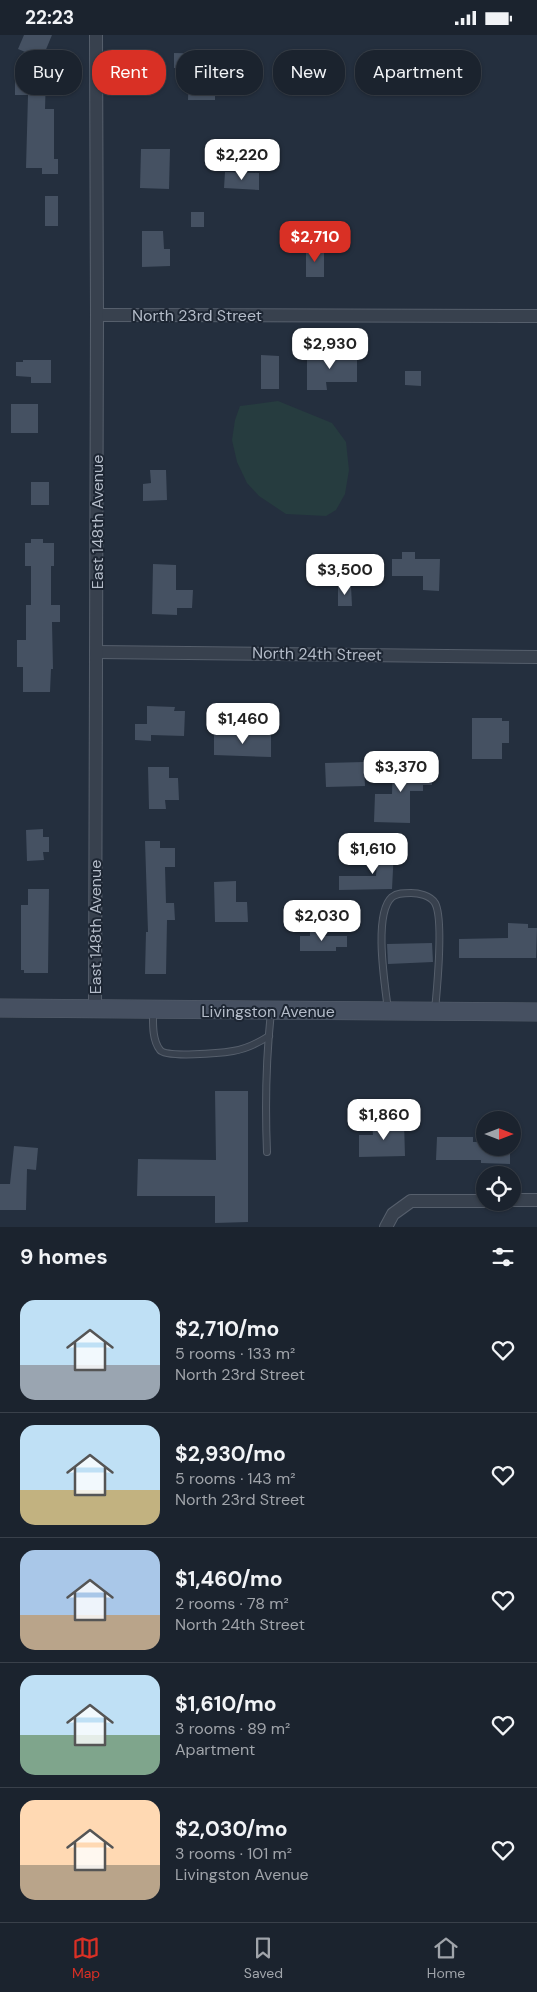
<!DOCTYPE html>
<html lang="en">
<head>
<meta charset="utf-8">
<style>
	:root { --surface:#1b232e; --page:#282f3a; --text:#f1f3f6; --muted:#a0a4aa; --line:#39404a; --accent:#d93025 }
	body { margin:0; font-family:"DM Sans",sans-serif; background:var(--page); color:var(--text); height:100vh; display:flex; flex-direction:column; font-size:19px; white-space:nowrap }
	* { box-sizing:border-box; margin:0 }
	p { font-size:16px; color:var(--muted) }
	.icon { flex:none; width:28px; height:28px; fill:none; stroke:currentColor; stroke-width:2; stroke-linecap:round; stroke-linejoin:round }
	.map { position:relative; height:1192px; overflow:hidden }
	.sheet { display:flex; flex-direction:column; background:var(--surface); flex:1 }
	.sheet>* { flex:none }
	.banner { position:absolute; left:15px; top:15px; width:508px; height:45px; display:flex; gap:10px }
	.needle { width:32px; rotate:90deg }
	.controls { position:absolute; left:476px; top:1076px; display:grid; gap:10px }
	.controls a { display:grid; place-items:center; width:45px; height:45px; border-radius:50%; background:var(--surface); box-shadow:0 1px 4px #0004,0 0 0 1px var(--line); font-size:25px }
	.price { position:absolute; translate:-50% -42px; padding:0 11px; border-radius:10px; background:#fff; color:#222; font-size:16px; line-height:32px; filter:drop-shadow(0 1px 2px #0008) }
	.price::after { content:''; position:absolute; left:50%; top:30px; width:15px; height:11px; margin-left:-8px; background:inherit; clip-path:polygon(0 0,100% 0,50% 100%) }
	.price.current { background:var(--accent); color:#fff }
	ul { padding:0; list-style:none }
	li { display:flex; align-items:center; gap:15px; height:125px; padding:0 20px }
	li+li { border-top:1px solid var(--line) }
	li span { display:grid; place-items:center; flex:none; width:140px; height:100px; border-radius:15px; color:#555 }
	li>.icon { margin-inline-start:auto }
	span .icon { width:60px; height:60px; fill:#fffc; stroke-width:1 }
	li b { font-size:21px }
	h2 { display:flex; justify-content:space-between; align-items:center; height:60px; padding:0 20px; font-size:21px }
	.tag { padding:0 18px; border-radius:20px; background:var(--surface); box-shadow:0 1px 4px #0004,0 0 0 1px var(--line); font-size:18px; line-height:45px }
	.tag.current { background:var(--accent); color:#fff }
	.status { display:flex; justify-content:space-between; align-items:center; height:35px; padding:0 25px; background:var(--surface); direction:ltr }
	.status svg { height:14px; fill:currentColor }
	.tab-bar { display:flex; justify-content:space-around; align-items:center; height:70px; border-top:1px solid var(--line); background:var(--surface); font-size:14px; color:var(--muted) }
	.tab-bar a { display:grid; justify-items:center; gap:2px }
	.tab-bar .current { color:var(--accent) }
	.map>svg:first-child { display:block }
	.green { fill:#263c3f }
	.building { fill:#455162 }
	.lines { fill:none; stroke-linecap:round; stroke-linejoin:round }
	.lane-casing { stroke:#565f6c; stroke-width:8 }
	.street-casing { stroke:#565f6c; stroke-width:14 }
	.secondary-casing { stroke:#565f6c; stroke-width:19 }
	.lane { stroke:#38414e; stroke-width:6 }
	.street { stroke:#38414e; stroke-width:12 }
	.secondary { stroke:#465061; stroke-width:18 }
	.labels { text-anchor:middle; dominant-baseline:central; stroke-width:4; stroke-linejoin:round; paint-order:stroke }
	.street-label { font-size:16px; fill:#b4bcc9; stroke:#1d2633 }
</style>
</head>
<body>
<div class="status"><b>22:23</b><svg viewBox="0 0 49 12"><path d="M0 12V9h3v3zM5 12V6h3v6zM10 12V3h3v9zM15 12V0h3v12zM26 1h20v11H26zM47 4h2v5h-2z"/></svg></div>
<div class="map">
<svg width="537" height="1192" viewBox="0 0 537 1192">
	<rect width="100%" height="100%" fill="#242f3e"/>
	<polygon class="green" points="278,366 332,388 346,407 349,435 345,459 336,475 326,481 286,479 259,461 247,448 237,427 232,405 235,385 240,371"/>
	<g class="building">
		<polygon points="24,0 52,0 42,24 18,14"/>
		<polygon points="174,18 215,19 215,30 227,30 227,43 215,43 215,65 188,65 189,33 174,33"/>
		<polygon points="15,40 46,40 45,74 54,74 54,124 58,124 58,139 42,139 42,133 26,133 28,60 15,60"/>
		<polygon points="141,114 170,114 169,154 140,153"/>
		<polygon points="225,137 259,138 259,155 224,153"/>
		<rect x="45" y="161" width="13" height="30"/>
		<rect x="191" y="177" width="13" height="15"/>
		<polygon points="142,196 163,196 164,214 170,214 170,231 142,232"/>
		<rect x="306" y="213" width="18" height="29"/>
		<polygon points="261,320 279,321 279,354 261,354"/>
		<polygon points="307,320 357,320 357,347 326,347 327,355 307,355"/>
		<polygon points="23,325 51,325 51,348 31,348 31,342 16,341 16,327 23,327"/>
		<polygon points="405,336 421,336 421,351 405,350"/>
		<rect x="11" y="369" width="27" height="29"/>
		<polygon points="150,435 166,435 167,465 143,466 143,449 151,448"/>
		<rect x="31" y="447" width="18" height="23"/>
		<polygon points="31,504 43,504 43,508 54,508 54,531 51,531 51,570 60,570 60,587 52,587 53,634 51,634 50,657 23,657 23,632 17,632 17,605 26,605 26,570 31,570 31,531 25,531 25,508 31,508"/>
		<polygon points="402,517 415,517 415,524 440,524 439,556 423,555 423,541 392,541 392,524 402,524"/>
		<polygon points="153,529 176,530 176,555 193,555 192,573 177,573 177,580 152,579"/>
		<polygon points="338,551 351,551 352,571 338,571"/>
		<polygon points="147,671 175,672 174,676 185,676 184,701 151,700 151,706 135,705 135,689 147,689"/>
		<polygon points="472,683 502,683 502,686 509,686 509,708 502,708 502,724 472,724"/>
		<polygon points="214,698 271,699 271,722 214,720"/>
		<polygon points="393,725 404,725 404,731 432,731 432,750 423,750 423,756 410,756 410,788 374,787 375,759 392,759"/>
		<polygon points="364,727 365,751 326,752 325,728"/>
		<polygon points="148,732 169,732 169,743 178,743 179,765 165,765 166,774 149,774"/>
		<polygon points="43,794 43,802 49,802 49,817 43,817 44,825 27,826 26,795"/>
		<polygon points="145,806 160,806 160,813 175,813 175,832 165,832 166,868 174,868 175,885 167,885 166,939 145,939 146,897 148,897"/>
		<polygon points="378,815 394,815 392,854 339,855 339,841 376,841"/>
		<polygon points="236,846 236,867 247,867 248,887 215,887 214,847"/>
		<polygon points="28,854 49,854 48,938 24,938 24,935 21,935 21,870 28,870"/>
		<polygon points="508,888 528,889 528,893 537,893 536,923 459,923 459,904 508,903"/>
		<polygon points="324,893 324,901 347,901 347,912 336,912 336,916 300,916 300,901 310,901 310,894"/>
		<polygon points="432,908 433,927 388,929 387,909"/>
		<polygon points="215,1056 248,1056 248,1187 215,1188 215,1161 137,1161 138,1124 216,1125"/>
		<polygon points="404,1087 405,1121 359,1122 359,1100 373,1100 372,1088"/>
		<polygon points="437,1102 473,1102 473,1107 485,1107 485,1112 510,1112 510,1129 481,1128 481,1125 436,1125"/>
		<polygon points="14,1111 38,1113 36,1135 27,1134 26,1175 0,1175 0,1149 10,1149"/>
	</g>
	<g class="lines">
		<g class="lane-casing">
			<g id="lane">
				<path d="M388,975C385,950 373,879 392,862C397,858 404,858 411,858C418,858 430,860 435,868C444,884 437,954 435,975"/>
				<path d="M153,976C153,988 152,1005 160,1015C166,1023 221,1018 233,1016C246,1014 258,1008 269,1001"/>
				<path d="M267,1117C265,1070 266,1024 271,977"/>
			</g>
		</g>
		<g class="street-casing">
			<g id="street">
				<polyline points="97,280 537,281"/>
				<polyline points="96,617 537,622"/>
				<polyline points="95,975 97,280 96,0"/>
				<polyline points="512,1165 537,1165"/>
				<polyline points="386,1192 393,1179 411,1166 485,1166"/>
			</g>
		</g>
		<g class="secondary-casing">
			<polyline id="secondary" points="0,973 537,977"/>
		</g>
		<use href="#lane" class="lane"/>
		<use href="#street" class="street"/>
		<use href="#secondary" class="secondary"/>
	</g>
	<g class="labels">
		<g class="street-label">
			<text x="197" y="280">North 23rd Street</text>
			<text transform="translate(97 487) rotate(-90)">East 148th Avenue</text>
			<text transform="translate(317 619) rotate(1)">North 24th Street</text>
			<text transform="translate(95 892) rotate(-90)">East 148th Avenue</text>
			<text x="268" y="976">Livingston Avenue</text>
		</g>
	</g>
</svg>
<div class="controls">
<a><svg class="needle" viewBox="-14 -14 28 28"><path d="M0-13l5 13h-10z" fill="#e53935"/><path d="M0 13l5-13h-10z" fill="#a0a4aa"/></svg></a>
<a><svg class="icon" aria-label="locate" viewBox="0 0 24 24"><circle cx="12" cy="12" r="6"/><path d="M12 2v4M12 18v4M2 12h4M18 12h4"/></svg></a>
</div>
<b class="price" style="left:242px;top:146px">$2,220</b>
<b class="price current" style="left:315px;top:228px">$2,710</b>
<b class="price" style="left:330px;top:335px">$2,930</b>
<b class="price" style="left:345px;top:561px">$3,500</b>
<b class="price" style="left:243px;top:710px">$1,460</b>
<b class="price" style="left:401px;top:758px">$3,370</b>
<b class="price" style="left:373px;top:840px">$1,610</b>
<b class="price" style="left:322px;top:907px">$2,030</b>
<b class="price" style="left:384px;top:1106px">$1,860</b>
<div class="banner">
<a class="tag">Buy</a>
<a class="tag current">Rent</a>
<a class="tag">Filters</a>
<a class="tag">New</a>
<a class="tag">Apartment</a>
</div>
</div>
<section class="sheet">
<h2>9 homes<svg class="icon" aria-label="filters" viewBox="0 0 24 24"><path d="M4 7h16M4 17h16"/><circle cx="9" cy="7" r="2"/><circle cx="15" cy="17" r="2"/></svg></h2>
<ul>
<li><span style="background:linear-gradient(#bfe0f5 65%,#9aa5b1 0)"><svg class="icon" aria-label="home" viewBox="0 0 24 24"><path d="M3 11l9-7 9 7M6 9v11h12V9"/></svg></span><div><b>$2,710/mo</b><p>5 rooms · 133 m²</p><p>North 23rd Street</p></div><svg class="icon" aria-label="heart" viewBox="0 0 24 24"><path d="M12 20l-8-8c-3-5 5-10 8-4 3-6 11-1 8 4z"/></svg></li>
<li><span style="background:linear-gradient(#bfe0f5 65%,#c2b280 0)"><svg class="icon" aria-label="home" viewBox="0 0 24 24"><path d="M3 11l9-7 9 7M6 9v11h12V9"/></svg></span><div><b>$2,930/mo</b><p>5 rooms · 143 m²</p><p>North 23rd Street</p></div><svg class="icon" aria-label="heart" viewBox="0 0 24 24"><path d="M12 20l-8-8c-3-5 5-10 8-4 3-6 11-1 8 4z"/></svg></li>
<li><span style="background:linear-gradient(#a9c7e8 65%,#b9a48a 0)"><svg class="icon" aria-label="home" viewBox="0 0 24 24"><path d="M3 11l9-7 9 7M6 9v11h12V9"/></svg></span><div><b>$1,460/mo</b><p>2 rooms · 78 m²</p><p>North 24th Street</p></div><svg class="icon" aria-label="heart" viewBox="0 0 24 24"><path d="M12 20l-8-8c-3-5 5-10 8-4 3-6 11-1 8 4z"/></svg></li>
<li><span style="background:linear-gradient(#bfe0f5 60%,#7fa58c 0)"><svg class="icon" aria-label="home" viewBox="0 0 24 24"><path d="M3 11l9-7 9 7M6 9v11h12V9"/></svg></span><div><b>$1,610/mo</b><p>3 rooms · 89 m²</p><p>Apartment</p></div><svg class="icon" aria-label="heart" viewBox="0 0 24 24"><path d="M12 20l-8-8c-3-5 5-10 8-4 3-6 11-1 8 4z"/></svg></li>
<li><span style="background:linear-gradient(#ffd9b3 65%,#b9a48a 0)"><svg class="icon" aria-label="home" viewBox="0 0 24 24"><path d="M3 11l9-7 9 7M6 9v11h12V9"/></svg></span><div><b>$2,030/mo</b><p>3 rooms · 101 m²</p><p>Livingston Avenue</p></div><svg class="icon" aria-label="heart" viewBox="0 0 24 24"><path d="M12 20l-8-8c-3-5 5-10 8-4 3-6 11-1 8 4z"/></svg></li>
</ul>
</section>
<nav class="tab-bar">
<a class="current"><svg class="icon" aria-label="map" viewBox="0 0 24 24"><path d="M3 6l6-2 6 2 6-2v14l-6 2-6-2-6 2zM9 4v14M15 6v14"/></svg>Map</a>
<a><svg class="icon" aria-label="saved" viewBox="0 0 24 24"><path d="M7 4h10v16l-5-4-5 4z"/></svg>Saved</a>
<a><svg class="icon" aria-label="home" viewBox="0 0 24 24"><path d="M3 11l9-7 9 7M6 9v11h12V9"/></svg>Home</a>
</nav>
</body>
</html>
